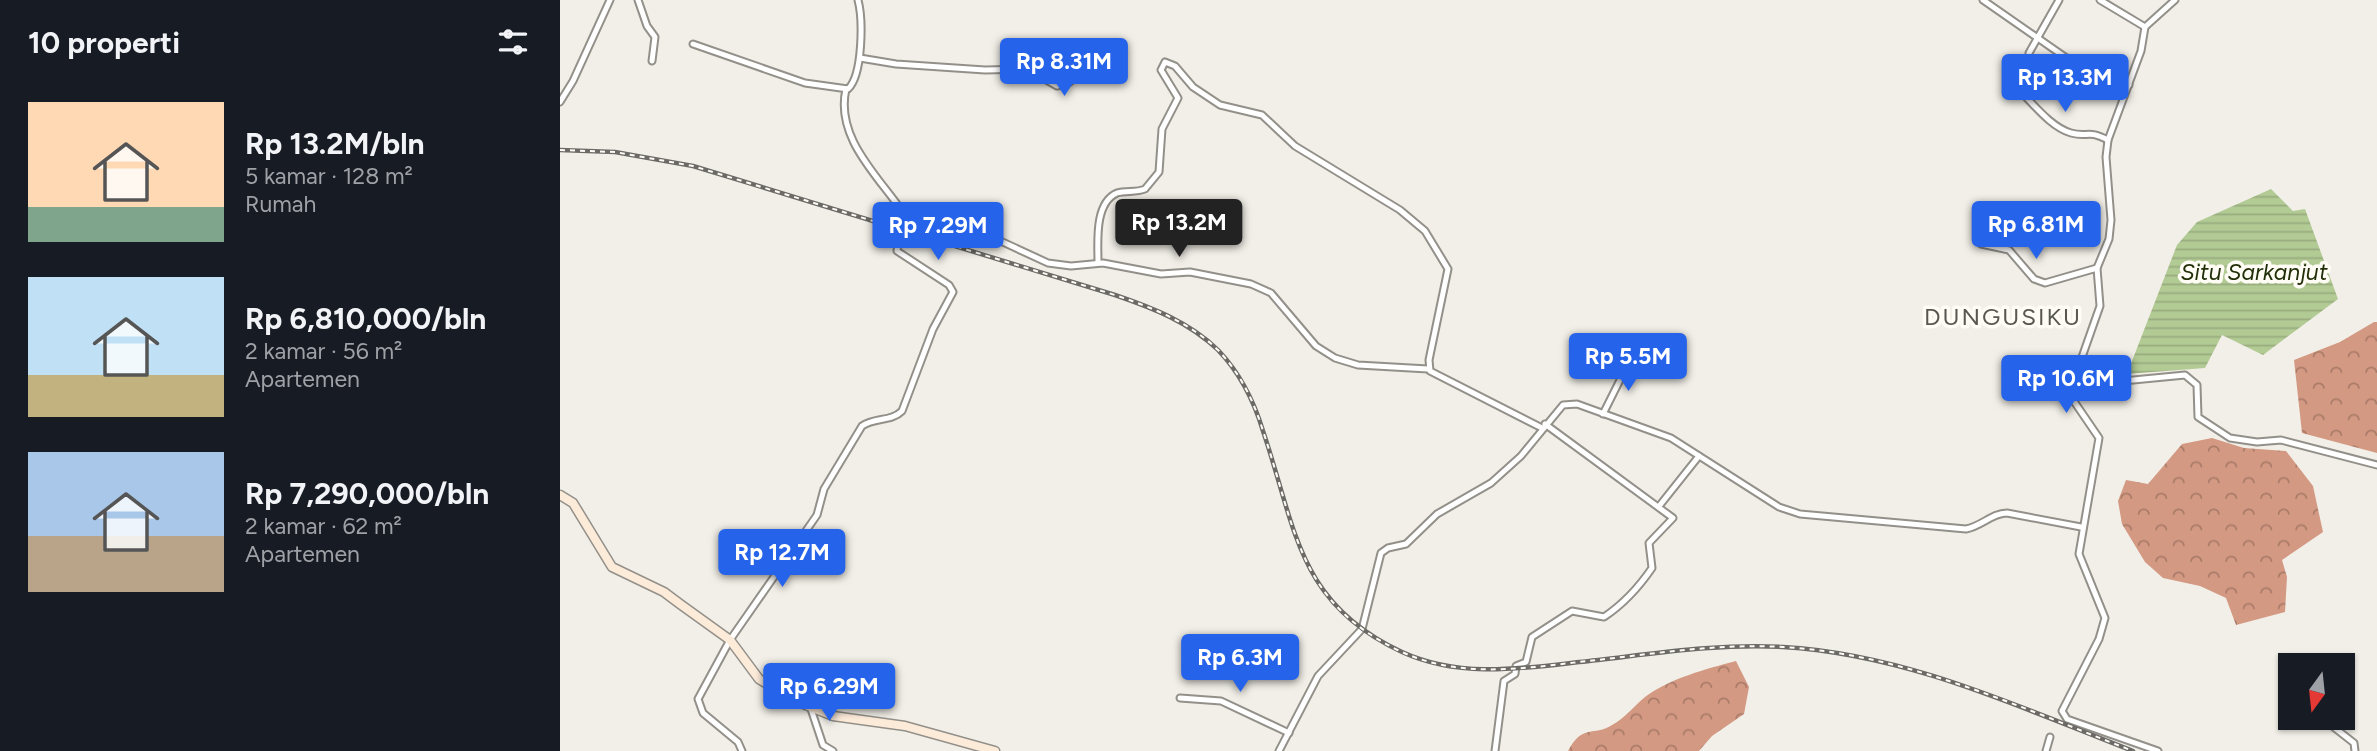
<!DOCTYPE html>
<html lang="id">
<head>
<meta charset="utf-8">
<style>
	:root { --surface:#171b24; --page:#20242c; --text:#f1f3f6; --muted:#9ea1a6; --accent:#2563eb }
	body { margin:0; font-family:Figtree,sans-serif; background:var(--page); color:var(--text); height:100vh; display:flex; flex-direction:column; font-size:26px; white-space:nowrap }
	* { box-sizing:border-box; margin:0 }
	p { font-size:23px; color:var(--muted) }
	.icon { flex:none; width:38px; height:38px; fill:none; stroke:currentColor; stroke-width:2; stroke-linecap:round; stroke-linejoin:round }
	.map { position:relative; flex:1; overflow:hidden }
	.drawer { display:flex; flex-direction:column; background:var(--surface); width:560px }
	.drawer>* { flex:none }
	.needle { width:46px; rotate:195deg }
	.fabs { position:absolute; left:1718px; top:653px; display:grid; gap:14px }
	.fabs a { display:grid; place-items:center; width:77px; height:77px; border-radius:0px; background:var(--surface); box-shadow:0 2px 5px #0004; font-size:35px }
	.price { position:absolute; translate:-50% -60px; padding:0 16px; border-radius:7px; background:var(--accent); color:#fff; font-size:23px; line-height:46px; filter:drop-shadow(0 2px 4px #0008) }
	.price::after { content:''; position:absolute; left:50%; top:42px; width:21px; height:16px; margin-left:-10px; background:inherit; clip-path:polygon(0 0,100% 0,50% 100%) }
	.price.active { background:#222; color:#fff }
	ul { padding:0; list-style:none }
	li { display:flex; align-items:center; gap:21px; height:175px; padding:0 28px }
	li span { display:grid; place-items:center; flex:none; width:196px; height:140px; border-radius:0px; color:#555 }
	li>.icon { margin-inline-start:auto }
	span .icon { width:84px; height:84px; fill:#fffc; stroke-width:1 }
	li b { font-size:30px }
	h2 { display:flex; justify-content:space-between; align-items:center; height:84px; padding:0 28px; font-size:30px }
	main { display:flex; flex:1; min-height:0 }
	.map>svg:first-child { display:block }
	.forest { fill:url(#forest-crowns) }
	.water { fill:url(#water-rules) }
	.lines { fill:none; stroke-linecap:round; stroke-linejoin:round }
	.street-casing { stroke:#93908a; stroke-width:9 }
	.secondary-casing { stroke:#93908a; stroke-width:11 }
	.street { stroke:#fff; stroke-width:5 }
	.secondary { stroke:#fdebda; stroke-width:8 }
	.rail-casing { stroke:#6c6a66; stroke-width:4.5 }
	.rail { stroke:#fffcf6; stroke-width:2; stroke-dasharray:5; stroke-linecap:butt }
	.labels { text-anchor:middle; dominant-baseline:central; stroke-width:7; stroke-linejoin:round; paint-order:stroke }
	.water-label { font-size:23px; font-style:italic; fill:#212f08; stroke:#fffcf6 }
	.quarter-label { font-size:24px; letter-spacing:2px; fill:#595751; stroke:#fffcf6 }
</style>
</head>
<body>
<main>
<section class="drawer">
<h2>10 properti<svg class="icon" aria-label="filters" viewBox="0 0 24 24"><path d="M4 7h16M4 17h16"/><circle cx="9" cy="7" r="2"/><circle cx="15" cy="17" r="2"/></svg></h2>
<ul>
<li><span style="background:linear-gradient(#ffd9b3 75%,#7fa58c 0)"><svg class="icon" aria-label="home" viewBox="0 0 24 24"><path d="M3 11l9-7 9 7M6 9v11h12V9"/></svg></span><div><b>Rp 13.2M/bln</b><p>5 kamar · 128 m²</p><p>Rumah</p></div></li>
<li><span style="background:linear-gradient(#bfe0f5 70%,#c2b280 0)"><svg class="icon" aria-label="home" viewBox="0 0 24 24"><path d="M3 11l9-7 9 7M6 9v11h12V9"/></svg></span><div><b>Rp 6,810,000/bln</b><p>2 kamar · 56 m²</p><p>Apartemen</p></div></li>
<li><span style="background:linear-gradient(#a9c7e8 60%,#b9a48a 0)"><svg class="icon" aria-label="home" viewBox="0 0 24 24"><path d="M3 11l9-7 9 7M6 9v11h12V9"/></svg></span><div><b>Rp 7,290,000/bln</b><p>2 kamar · 62 m²</p><p>Apartemen</p></div></li>
</ul>
</section>
<div class="map">
<svg width="1817" height="751" viewBox="0 0 1817 751">
	<defs>
		<pattern id="forest-crowns" width="20" height="18" patternUnits="userSpaceOnUse" patternTransform="scale(1.75)"><rect width="20" height="18" fill="#d39982"/><path d="M2 6a3 3 0 1 1 6 0M12 15a3 3 0 1 1 6 0" fill="none" stroke="#aa7b69"/></pattern>
		<pattern id="water-rules" width="6" height="5" patternUnits="userSpaceOnUse" patternTransform="scale(1.75)"><rect width="6" height="5" fill="#b2ca94"/><path d="M0 2.5h6" fill="none" stroke="#98ac7e"/></pattern>
	</defs>
	<rect width="100%" height="100%" fill="#f2efe8"/>
	<g class="forest">
		<polygon points="1814,322 1817,322 1817,453 1742,433 1734,360 1780,342"/>
		<polygon points="1652,438 1684,448 1726,451 1753,486 1763,532 1722,560 1727,577 1725,612 1676,625 1666,598 1640,586 1603,578 1585,562 1562,524 1558,501 1566,480 1588,484 1622,444"/>
		<path d="M1176,661L1189,687L1184,714L1152,736L1139,751H1008C1023,723 1033,737 1052,725C1065,718 1074,706 1085,697C1111,678 1146,669 1176,661Z"/>
	</g>
	<polygon class="water" points="1711,189 1733,211 1745,209 1778,299 1703,355 1662,335 1645,368 1567,374 1617,245 1637,222"/>
	<g class="lines">
		<g class="street-casing">
			<g id="street">
				<polyline points="78,0 87,26 95,37 92,61"/>
				<polyline points="1423,0 1505,57 1569,85"/>
				<polyline points="1540,0 1585,27 1581,51 1548,140 1546,157 1551,220 1549,239 1537,268 1540,306 1509,394 1539,438 1519,554 1545,618 1539,639 1502,711 1507,719 1598,751"/>
				<polyline points="1585,27 1615,0"/>
				<path d="M133,44L245,83L288,89C303,75 303,19 298,0"/>
				<polyline points="1469,53 1499,0"/>
				<polyline points="300,58 336,64 425,70 467,69 497,86 507,84 515,78 532,53"/>
				<path d="M1456,87C1472,102 1490,127 1511,133C1529,138 1526,129 1548,140"/>
				<polyline points="0,102 13,81 50,0"/>
				<polyline points="343,213 421,232 488,263 511,266 543,263 601,274 630,272 691,284 711,293 756,346 775,358 798,365 868,369"/>
				<polyline points="1421,244 1449,250 1474,279 1485,283 1537,268"/>
				<path d="M538,262C538,243 534,203 557,193C566,190 576,193 585,189L599,172L602,129L618,98L601,70L605,62L615,66L633,87L660,105L702,115L735,146L840,210L865,231L888,269L869,360L870,371L982,428"/>
				<polyline points="1517,372 1563,381 1625,375 1637,385 1638,417 1670,438 1697,442 1721,440 1817,465"/>
				<polyline points="1043,414 1062,376 1076,361"/>
				<polyline points="1100,505 1139,456"/>
				<polyline points="620,698 661,701 729,733"/>
				<polyline points="251,709 263,745 273,751"/>
				<polyline points="1762,718 1794,743 1795,751"/>
				<path d="M182,751L178,742L143,713L138,699L170,640L257,515L264,489L302,426C315,417 331,422 342,411L373,329L393,292L389,285L337,251L342,211C317,175 275,137 286,89"/>
				<path d="M719,751L758,676L802,629L821,553L828,548L846,544L877,514L931,483L961,456L1003,405L1017,404L1111,438L1219,507L1240,514L1406,529C1422,526 1432,513 1447,513L1521,527"/>
				<path d="M935,751L944,681L955,674L956,666L966,662L972,637L1012,611L1044,617C1062,605 1079,587 1092,568L1089,543L1113,518L985,424"/>
				<polyline points="1486,751 1490,737"/>
			</g>
		</g>
		<g class="secondary-casing">
			<polyline id="secondary" points="0,495 13,503 52,567 104,592 120,604 170,640 199,679 233,700 273,716 345,726 435,751"/>
		</g>
		<use href="#street" class="street"/>
		<use href="#secondary" class="secondary"/>
		<g class="rail-casing">
			<path id="rail" d="M0,150L55,152L133,166L555,295C593,308 629,322 658,350C680,373 694,401 703,431C736,528 737,603 842,652C899,678 959,669 1019,662C1086,655 1156,643 1223,647C1346,654 1459,707 1573,751"/>
		</g>
		<use href="#rail" class="rail"/>
	</g>
	<g class="labels">
		<g class="water-label">
			<text x="1694" y="272">Situ Sarkanjut</text>
		</g>
		<g class="quarter-label">
			<text x="1443" y="316">DUNGUSIKU</text>
		</g>
	</g>
</svg>
<div class="fabs">
<a><svg class="needle" viewBox="-14 -14 28 28"><path d="M0-13l5 13h-10z" fill="#e53935"/><path d="M0 13l5-13h-10z" fill="#9ea1a6"/></svg></a>
</div>
<b class="price" style="left:504px;top:98px">Rp 8.31M</b>
<b class="price" style="left:1505px;top:114px">Rp 13.3M</b>
<b class="price active" style="left:619px;top:259px">Rp 13.2M</b>
<b class="price" style="left:1476px;top:261px">Rp 6.81M</b>
<b class="price" style="left:378px;top:262px">Rp 7.29M</b>
<b class="price" style="left:1068px;top:393px">Rp 5.5M</b>
<b class="price" style="left:1506px;top:415px">Rp 10.6M</b>
<b class="price" style="left:222px;top:589px">Rp 12.7M</b>
<b class="price" style="left:680px;top:694px">Rp 6.3M</b>
<b class="price" style="left:269px;top:723px">Rp 6.29M</b>
</div>
</main>
</body>
</html>
